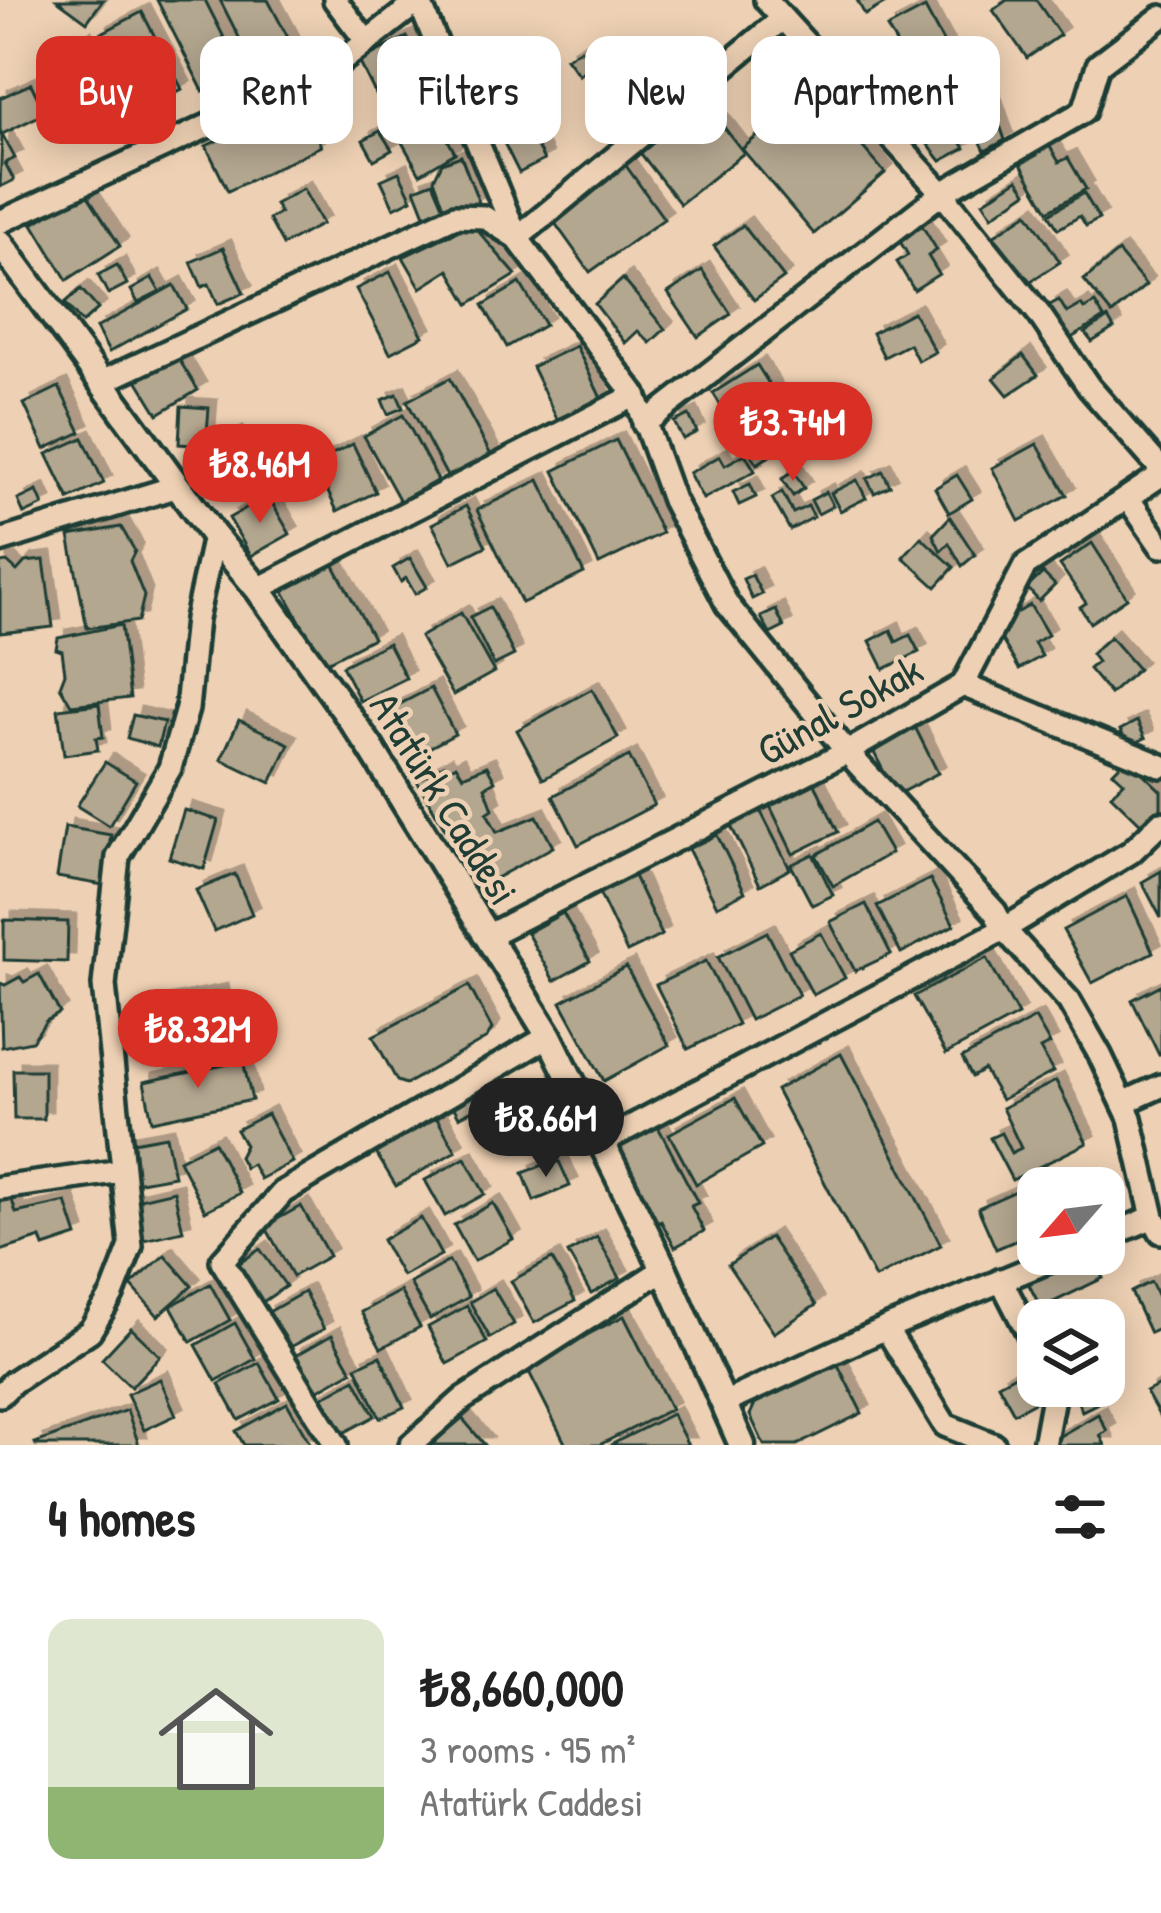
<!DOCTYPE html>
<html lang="en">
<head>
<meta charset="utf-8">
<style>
	:root { --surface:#fff; --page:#f6f6f6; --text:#222; --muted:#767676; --line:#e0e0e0; --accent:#d93025 }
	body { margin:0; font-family:"Patrick Hand",sans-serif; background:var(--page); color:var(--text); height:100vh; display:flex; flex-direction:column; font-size:45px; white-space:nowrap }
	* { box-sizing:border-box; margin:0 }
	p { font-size:39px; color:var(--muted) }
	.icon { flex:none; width:66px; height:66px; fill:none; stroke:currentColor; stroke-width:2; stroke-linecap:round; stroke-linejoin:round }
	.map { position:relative; height:1445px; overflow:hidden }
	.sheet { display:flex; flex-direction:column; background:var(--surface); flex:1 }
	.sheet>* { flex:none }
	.guide { position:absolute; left:36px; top:36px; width:1089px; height:108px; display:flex; gap:24px }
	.needle { width:78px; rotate:242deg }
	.controls { position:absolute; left:1017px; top:1167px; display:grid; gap:24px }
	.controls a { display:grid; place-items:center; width:108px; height:108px; border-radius:24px; background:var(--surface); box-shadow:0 6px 30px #0003; font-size:60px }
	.price { position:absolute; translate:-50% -102px; padding:0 27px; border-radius:42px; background:var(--accent); color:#fff; font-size:39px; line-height:78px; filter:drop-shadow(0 3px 6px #0008) }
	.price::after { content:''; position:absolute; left:50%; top:72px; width:36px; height:27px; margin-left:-18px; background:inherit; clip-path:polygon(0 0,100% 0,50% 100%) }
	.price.active { background:#222; color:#fff }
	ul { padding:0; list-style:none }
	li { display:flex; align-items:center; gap:36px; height:300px; padding:0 48px }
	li+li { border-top:3px solid var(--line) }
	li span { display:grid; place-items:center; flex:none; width:336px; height:240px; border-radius:24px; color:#555 }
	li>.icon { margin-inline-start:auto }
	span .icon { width:144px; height:144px; fill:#fffc; stroke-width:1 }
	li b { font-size:51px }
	h2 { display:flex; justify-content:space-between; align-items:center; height:144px; padding:0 48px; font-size:51px }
	.tag { padding:0 42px; border-radius:24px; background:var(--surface); box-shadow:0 6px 30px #0003; font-size:42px; line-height:108px }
	.tag.active { background:var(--accent); color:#fff }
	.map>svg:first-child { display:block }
	.building { fill:#b4a790; stroke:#1f3d34; stroke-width:3; filter:url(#shadow) }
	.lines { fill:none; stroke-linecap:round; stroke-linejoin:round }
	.minor-casing { stroke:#1f3d34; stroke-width:30 }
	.tertiary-casing { stroke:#1f3d34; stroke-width:33 }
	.minor { stroke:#eed1b4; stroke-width:21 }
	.tertiary { stroke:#eed1b4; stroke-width:24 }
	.labels { text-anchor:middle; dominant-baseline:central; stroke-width:9; stroke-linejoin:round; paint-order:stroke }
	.street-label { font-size:42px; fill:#1f3d34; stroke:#eed1b4 }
</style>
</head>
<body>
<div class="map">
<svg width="1161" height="1445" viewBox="0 0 1161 1445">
	<defs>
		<filter id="shadow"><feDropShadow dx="8" dy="-8" stdDeviation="0" flood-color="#0004"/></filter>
	</defs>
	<rect width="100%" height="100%" fill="#eed1b4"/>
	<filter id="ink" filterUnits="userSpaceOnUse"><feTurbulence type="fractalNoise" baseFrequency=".00833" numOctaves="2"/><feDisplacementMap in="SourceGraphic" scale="24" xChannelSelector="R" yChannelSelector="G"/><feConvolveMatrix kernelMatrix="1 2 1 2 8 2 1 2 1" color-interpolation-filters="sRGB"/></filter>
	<g filter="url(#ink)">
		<g class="building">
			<polygon points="57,0 103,0 87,22"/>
			<polygon points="157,0 205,0 241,71 203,91"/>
			<polygon points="220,0 268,0 292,45 253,65"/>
			<polygon points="857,0 891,0 865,15"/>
			<polygon points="1007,0 1036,0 1060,35 1027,58 993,10"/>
			<polygon points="925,8 949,53 914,73 887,28"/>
			<polygon points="142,12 182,89 140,111 100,34"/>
			<polygon points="407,37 436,95 388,119 359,61"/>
			<polygon points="83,39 123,116 80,138 41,61"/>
			<polygon points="581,49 592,64 579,75 566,58"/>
			<polygon points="31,84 45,113 0,135 0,98"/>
			<polygon points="813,89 885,173 814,234 742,149"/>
			<polygon points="928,92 965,148 941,161 904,114"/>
			<polygon points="702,99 744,153 680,204 638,150"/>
			<polygon points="991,99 1005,140 985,151 966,109"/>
			<polygon points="300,101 321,146 228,191 206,146"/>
			<polygon points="505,111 507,120 521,117 524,130 491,138 486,115"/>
			<polygon points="435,116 455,153 420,174 399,137"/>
			<polygon points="380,131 392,150 374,160 363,140"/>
			<polygon points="529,131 544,160 519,173 504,143"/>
			<polygon points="2,134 15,158 5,163 14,180 0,187"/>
			<polygon points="1046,140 1059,162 1068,158 1086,189 1048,211 1021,164 1037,155 1033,148"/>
			<polygon points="461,156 479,203 447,215 434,179 442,163"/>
			<polygon points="624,163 664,219 590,272 550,216"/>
			<polygon points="399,172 412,199 394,208 381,180"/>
			<polygon points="1018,179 1027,192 992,216 983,202"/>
			<polygon points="433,182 445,210 426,217 415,189"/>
			<polygon points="303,189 322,224 283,245 269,219 280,213 275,204"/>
			<polygon points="85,191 120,246 67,280 33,224"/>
			<polygon points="1084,193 1099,219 1086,226 1080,216 1058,229 1049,214"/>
			<polygon points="1028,213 1060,262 1025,285 993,236"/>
			<polygon points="472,224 516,275 469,304 449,270 421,288 403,257"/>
			<polygon points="921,224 937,250 928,256 939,274 914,290 897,262 908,255 898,238"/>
			<polygon points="743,225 784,278 754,300 714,246"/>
			<polygon points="223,248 244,293 218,304 209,284 202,287 191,262"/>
			<polygon points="1118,252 1146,285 1112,314 1084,280"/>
			<polygon points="117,265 127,284 108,294 98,275"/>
			<polygon points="702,270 731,314 698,337 668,293"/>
			<polygon points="390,272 423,336 390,353 356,289"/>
			<polygon points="152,278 160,292 138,303 131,290"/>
			<polygon points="623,279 665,329 650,343 638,331 625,343 595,304"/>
			<polygon points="520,283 545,325 507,347 483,305"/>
			<polygon points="174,285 187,309 109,352 96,328"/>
			<polygon points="81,289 98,309 82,323 65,303"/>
			<polygon points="1059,300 1067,313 1081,305 1084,309 1095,303 1104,318 1068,340 1048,306"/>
			<polygon points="913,312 935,352 918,361 909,344 884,357 872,333"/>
			<polygon points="1108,318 1114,328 1092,342 1085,333"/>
			<polygon points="576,346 601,398 557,419 532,367"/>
			<polygon points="175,353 198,390 158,414 136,378"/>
			<polygon points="1023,355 1038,375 1008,395 994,378"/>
			<polygon points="757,365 802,436 757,464 713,393"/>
			<polygon points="450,378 492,457 449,480 407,401"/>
			<polygon points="59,387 81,432 45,449 24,404"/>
			<polygon points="397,394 403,408 388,414 382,400"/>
			<polygon points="181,406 209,408 206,446 179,444"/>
			<polygon points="403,415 438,480 400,501 364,436"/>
			<polygon points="689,415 697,432 683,439 674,422"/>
			<polygon points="235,434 253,468 208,490 191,456"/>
			<polygon points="83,438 104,483 69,499 47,454"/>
			<polygon points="616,440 662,533 599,564 554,471"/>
			<polygon points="353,444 376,492 337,511 314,463"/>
			<polygon points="1037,444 1067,495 1019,521 992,468"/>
			<polygon points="745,454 755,471 703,499 689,473 720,456 725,465"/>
			<polygon points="793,471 804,488 793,496 782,479"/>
			<polygon points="883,471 890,486 874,493 867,479"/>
			<polygon points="957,475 972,499 949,513 935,488"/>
			<polygon points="539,480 584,573 522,603 477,510"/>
			<polygon points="857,480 866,498 840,511 831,493"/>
			<polygon points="750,484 756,497 739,505 733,492"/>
			<polygon points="37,491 43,505 24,514 18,500"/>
			<polygon points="782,492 793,513 808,506 814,517 790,530 772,498"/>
			<polygon points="826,492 833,506 818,514 811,500"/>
			<polygon points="268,496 290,534 251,556 229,518"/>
			<polygon points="466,506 486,546 452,563 432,524"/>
			<polygon points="950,517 975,555 962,566 949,543 941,551 933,535"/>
			<polygon points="121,527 135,551 130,561 144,596 138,621 87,628 69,536"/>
			<polygon points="921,537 954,567 936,587 903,557"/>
			<polygon points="1092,543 1127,598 1090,623 1080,607 1086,603 1060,565"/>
			<polygon points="410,558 427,587 415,594 406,578 401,582 393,568"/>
			<polygon points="44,560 53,627 0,633 0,563 7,562 17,571 25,562"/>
			<polygon points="331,560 373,638 323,664 281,586"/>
			<polygon points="1043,573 1055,585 1039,601 1027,588"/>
			<polygon points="752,575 762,594 752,599 743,579"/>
			<polygon points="1030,605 1048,635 1034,643 1042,656 1019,669 994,627"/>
			<polygon points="490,607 514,655 494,665 470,617"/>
			<polygon points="776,610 784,627 770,634 761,617"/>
			<polygon points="461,613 494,672 453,695 420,637"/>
			<polygon points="121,625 130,698 71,705 60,686 65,673 62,651 56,649 58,638"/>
			<polygon points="891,630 896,642 910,635 919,652 884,669 870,641"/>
			<polygon points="1110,637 1138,669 1110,694 1089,669 1097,662 1091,654"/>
			<polygon points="388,643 406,678 360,701 342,666"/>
			<polygon points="431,688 455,734 408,759 383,713"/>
			<polygon points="592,689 618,738 543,779 517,730"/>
			<polygon points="99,704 103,737 96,738 98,750 64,755 58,709"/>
			<polygon points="133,715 164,722 158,747 127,738"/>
			<polygon points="239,720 289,744 271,783 221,759"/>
			<polygon points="1137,721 1145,738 1129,746 1120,730"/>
			<polygon points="915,727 938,773 896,795 872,749"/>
			<polygon points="629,756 654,805 578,845 553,796"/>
			<polygon points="1127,758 1161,791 1161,811 1145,828 1111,795 1124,782 1113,772"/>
			<polygon points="105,762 136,781 109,826 77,806"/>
			<polygon points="444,765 448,770 456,765 463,776 487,766 495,781 485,787 493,809 487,813 497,832 537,816 553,847 483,885 477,883 417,781"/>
			<polygon points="815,784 838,832 793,854 770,806"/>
			<polygon points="184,810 218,820 204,869 169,858"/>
			<polygon points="760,810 790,869 760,885 731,826"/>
			<polygon points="873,822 891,853 833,886 816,855"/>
			<polygon points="65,827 111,835 103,885 57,877"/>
			<polygon points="717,835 745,892 717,906 688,849"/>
			<polygon points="813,854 833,895 812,905 791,865"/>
			<polygon points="1161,871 1161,918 1142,882"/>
			<polygon points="235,874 252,914 214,931 196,890"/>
			<polygon points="634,876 662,935 627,952 599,893"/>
			<polygon points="930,879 954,925 901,953 877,906"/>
			<polygon points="1127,896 1153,952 1092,983 1063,930"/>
			<polygon points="866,904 891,954 855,971 830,922"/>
			<polygon points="563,913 590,961 554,981 527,933"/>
			<polygon points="4,920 68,922 67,962 4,960"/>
			<polygon points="767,932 799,995 750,1020 718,957"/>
			<polygon points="821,933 845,978 813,995 789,950"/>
			<polygon points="987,958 1018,1015 946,1054 914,996"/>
			<polygon points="706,961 738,1024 688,1049 656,985"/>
			<polygon points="626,967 669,1045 604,1081 561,1002"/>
			<polygon points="39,974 60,1013 46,1021 32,1041 2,1047 0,983 5,985 20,977 24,982"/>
			<polygon points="1161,985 1161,1054 1159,1055 1132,1000"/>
			<polygon points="469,986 492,1029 487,1038 406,1084 397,1081 373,1036"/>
			<polygon points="220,992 230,1039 144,1056 135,1009"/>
			<polygon points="1035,1018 1050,1044 1040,1049 1053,1072 1001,1100 984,1070 972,1077 962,1058"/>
			<polygon points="841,1054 941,1245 875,1278 776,1090"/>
			<polygon points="243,1061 252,1100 152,1121 144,1082"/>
			<polygon points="13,1070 44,1070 44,1119 14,1119"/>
			<polygon points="484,1081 493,1099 459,1117 449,1099"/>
			<polygon points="1056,1081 1087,1143 1012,1180 990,1138 1001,1133 1011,1153 1021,1148 1002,1108"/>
			<polygon points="517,1089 527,1109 496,1125 486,1105"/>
			<polygon points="735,1098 762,1147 696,1184 669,1134"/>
			<polygon points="267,1114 292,1162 260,1179 252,1164 245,1168 239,1157 245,1145 236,1130"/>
			<polygon points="436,1117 456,1151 396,1186 376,1153"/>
			<polygon points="655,1121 698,1203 691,1206 704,1231 675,1247 661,1221 651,1227 608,1145"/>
			<polygon points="166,1136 174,1176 129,1184 122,1144"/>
			<polygon points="214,1142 240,1193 205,1211 179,1160"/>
			<polygon points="465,1158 485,1194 445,1216 425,1180"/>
			<polygon points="558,1159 570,1186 534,1201 523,1173"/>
			<polygon points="1025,1187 1038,1217 1038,1231 996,1249 978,1208"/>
			<polygon points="174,1191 183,1231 140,1241 131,1201"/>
			<polygon points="11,1197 16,1213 66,1202 77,1236 44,1247 41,1238 0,1251 0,1201"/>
			<polygon points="493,1203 513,1239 474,1261 454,1225"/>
			<polygon points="301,1206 329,1256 293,1276 265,1226"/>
			<polygon points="421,1218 441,1255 402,1276 382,1240"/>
			<polygon points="597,1237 620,1278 591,1294 568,1253"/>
			<polygon points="770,1237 816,1305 774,1333 728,1265"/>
			<polygon points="260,1249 286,1286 257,1306 231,1269"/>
			<polygon points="1088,1254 1091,1254 1103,1278 1041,1308 1028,1283"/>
			<polygon points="165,1255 192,1286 158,1316 131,1285"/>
			<polygon points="552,1259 575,1301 534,1323 511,1281"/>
			<polygon points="449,1261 469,1297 430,1319 410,1283"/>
			<polygon points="1151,1282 1161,1303 1161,1328 1150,1333 1131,1292"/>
			<polygon points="210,1284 230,1320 191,1342 171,1306"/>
			<polygon points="493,1288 514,1324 490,1338 470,1302"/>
			<polygon points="400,1291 420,1327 381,1348 361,1312"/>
			<polygon points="304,1292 324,1329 285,1350 265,1314"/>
			<polygon points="467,1306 487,1342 447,1364 428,1327"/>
			<polygon points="1050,1309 1055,1320 1038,1320 1038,1325 1034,1317"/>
			<polygon points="624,1316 671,1409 599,1445 566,1445 526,1366"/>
			<polygon points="235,1323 255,1359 216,1381 196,1345"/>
			<polygon points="131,1328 160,1356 131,1387 102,1359"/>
			<polygon points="332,1335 352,1371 313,1393 293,1357"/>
			<polygon points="380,1356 404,1407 380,1418 356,1367"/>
			<polygon points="836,1361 862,1413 797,1445 764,1445 750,1415 757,1399"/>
			<polygon points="259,1363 279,1399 239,1420 219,1384"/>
			<polygon points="1030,1367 1046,1396 1014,1413 998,1384"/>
			<polygon points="160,1379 176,1415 144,1430 127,1394"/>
			<polygon points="355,1379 375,1416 336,1437 316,1401"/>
			<polygon points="1161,1384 1161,1417 1160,1417 1146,1392"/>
			<polygon points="1070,1386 1095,1386 1102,1401 1082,1411"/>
			<polygon points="287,1403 311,1445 244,1445 236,1431"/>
			<polygon points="127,1410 139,1445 36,1445 35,1443"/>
			<polygon points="672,1414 688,1445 610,1445"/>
			<polygon points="1098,1414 1107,1431 1100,1435 1105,1445 1053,1445 1051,1441"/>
			<polygon points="462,1418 485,1445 429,1445"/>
		</g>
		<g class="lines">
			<g class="minor-casing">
				<g id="minor">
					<polyline points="335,0 367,42"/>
					<polyline points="766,0 942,193 1039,314 1089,387 1161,469"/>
					<polyline points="419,1 517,238 635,395 673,500 727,604 847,752 995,912 1004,929 1069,1001 1100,1055 1130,1118 1153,1217 1161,1232"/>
					<polyline points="0,222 333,68 420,0"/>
					<polyline points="102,382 455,216 484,217 517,238 782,19"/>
					<polyline points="644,424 942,193 1084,111 1098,65 1161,17"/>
					<polyline points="1128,498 1161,546"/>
					<polyline points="0,541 178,486"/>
					<polyline points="258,589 635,395"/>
					<polyline points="963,685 1161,766"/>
					<polyline points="487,936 847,752 963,685 1025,566 1161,475"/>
					<polyline points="1123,1103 1161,1086"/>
					<polyline points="602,1142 1004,929 1131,852 1161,823"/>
					<polyline points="0,1188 122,1171"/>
					<polyline points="1104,1238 1153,1217"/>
					<polyline points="1001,1280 1038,1352"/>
					<polyline points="886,1328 945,1425 994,1445"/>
					<polyline points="0,1395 13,1382 90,1331 112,1295 131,1246 104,985 118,857 170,768 187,709 196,619 214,536"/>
					<polyline points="724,1403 886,1328 1066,1254"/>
					<polyline points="336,1445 222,1261 283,1192 549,1036"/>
					<polyline points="411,1445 463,1399 664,1269"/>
					<polyline points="1044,1445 1055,1386"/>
				</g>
			</g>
			<g class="tertiary-casing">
				<polyline id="tertiary" points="0,243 214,536 258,589 369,745 549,1036 664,1269 742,1445"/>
			</g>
			<use href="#minor" class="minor"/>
			<use href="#tertiary" class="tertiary"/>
		</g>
	</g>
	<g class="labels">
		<g class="street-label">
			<text transform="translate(839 709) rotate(-29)">Günal Sokak</text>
			<text transform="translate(445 798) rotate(58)">Atatürk Caddesi</text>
		</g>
	</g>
</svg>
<div class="controls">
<a><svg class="needle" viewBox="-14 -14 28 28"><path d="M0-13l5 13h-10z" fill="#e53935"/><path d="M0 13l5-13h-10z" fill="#767676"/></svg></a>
<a><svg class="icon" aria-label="layers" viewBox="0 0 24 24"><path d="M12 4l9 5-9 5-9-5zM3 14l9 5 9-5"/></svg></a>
</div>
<b class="price" style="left:793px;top:484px">₺3.74M</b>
<b class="price" style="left:260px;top:526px">₺8.46M</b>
<b class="price" style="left:198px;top:1091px">₺8.32M</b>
<b class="price active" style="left:546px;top:1180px">₺8.66M</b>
<div class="guide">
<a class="tag active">Buy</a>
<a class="tag">Rent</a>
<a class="tag">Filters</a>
<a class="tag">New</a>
<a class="tag">Apartment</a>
</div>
</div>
<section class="sheet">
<h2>4 homes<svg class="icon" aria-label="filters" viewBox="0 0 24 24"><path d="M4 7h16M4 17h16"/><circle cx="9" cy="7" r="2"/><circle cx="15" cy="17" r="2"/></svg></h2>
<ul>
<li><span style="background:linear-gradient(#dfe7d0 70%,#8fb573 0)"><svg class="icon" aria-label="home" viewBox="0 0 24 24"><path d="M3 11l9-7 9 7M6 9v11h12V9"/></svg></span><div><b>₺8,660,000</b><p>3 rooms · 95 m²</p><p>Atatürk Caddesi</p></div></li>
</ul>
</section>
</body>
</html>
